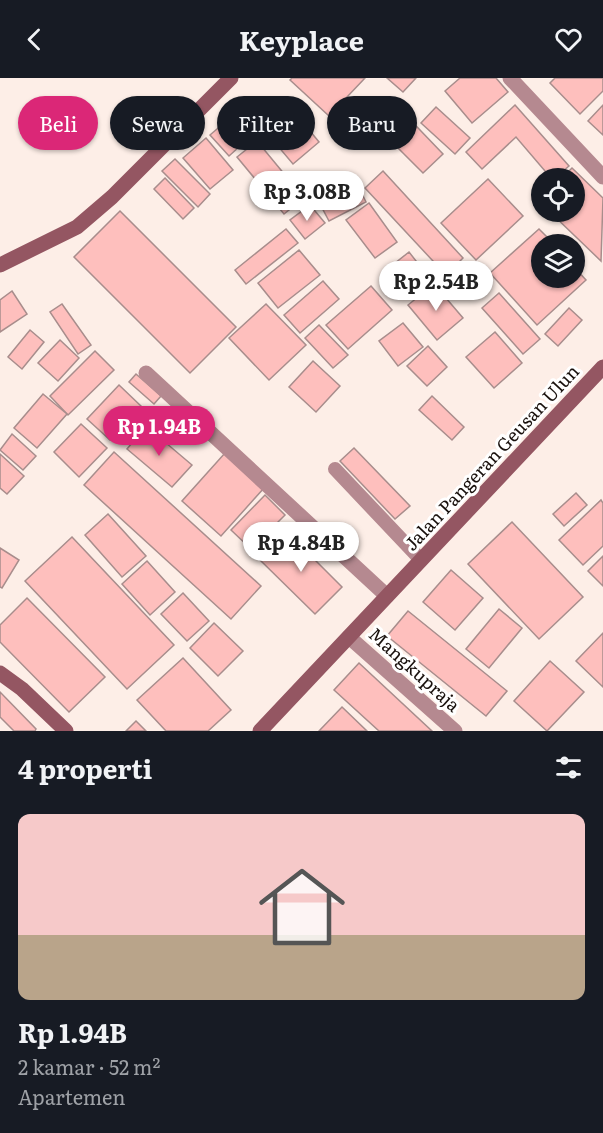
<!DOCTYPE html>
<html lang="id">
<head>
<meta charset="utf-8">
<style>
	:root { --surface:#171b24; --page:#242831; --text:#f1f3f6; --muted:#9ea1a6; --accent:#db2777 }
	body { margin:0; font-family:Literata,serif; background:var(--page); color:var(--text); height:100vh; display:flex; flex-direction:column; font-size:22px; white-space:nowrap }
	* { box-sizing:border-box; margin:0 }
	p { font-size:20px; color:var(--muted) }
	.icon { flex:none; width:33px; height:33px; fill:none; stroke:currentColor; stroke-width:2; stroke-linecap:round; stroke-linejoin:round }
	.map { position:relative; height:653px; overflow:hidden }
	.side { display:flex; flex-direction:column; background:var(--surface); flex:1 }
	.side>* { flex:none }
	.guide { position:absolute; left:18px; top:18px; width:567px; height:54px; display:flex; gap:12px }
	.fabs { position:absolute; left:531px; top:90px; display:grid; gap:12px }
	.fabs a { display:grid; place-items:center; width:54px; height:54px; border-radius:50%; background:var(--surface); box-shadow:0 2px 4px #0004; font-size:30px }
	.price { position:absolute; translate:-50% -51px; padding:0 14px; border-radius:21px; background:#fff; color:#222; font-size:20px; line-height:39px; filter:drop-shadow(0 2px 3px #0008) }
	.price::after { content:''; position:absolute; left:50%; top:36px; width:18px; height:14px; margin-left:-9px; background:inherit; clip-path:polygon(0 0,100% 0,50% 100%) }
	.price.selected { background:var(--accent); color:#fff }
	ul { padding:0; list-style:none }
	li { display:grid; align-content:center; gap:12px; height:318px; padding:0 18px }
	li span { display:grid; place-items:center; height:186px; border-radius:12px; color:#555 }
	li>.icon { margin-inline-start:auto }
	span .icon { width:108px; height:108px; fill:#fffc; stroke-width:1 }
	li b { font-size:26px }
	h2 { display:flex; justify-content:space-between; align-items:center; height:72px; padding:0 18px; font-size:26px }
	.pill { padding:0 21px; border-radius:27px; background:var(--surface); box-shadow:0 2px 4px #0004; font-size:21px; line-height:54px }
	.pill.selected { background:var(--accent); color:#fff }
	header { display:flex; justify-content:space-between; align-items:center; height:78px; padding:0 18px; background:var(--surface); font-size:27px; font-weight:700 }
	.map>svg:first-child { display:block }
	.building { fill:#febfbd; stroke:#a88d8c; stroke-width:1.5 }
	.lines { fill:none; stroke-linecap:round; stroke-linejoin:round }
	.lane { stroke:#b58990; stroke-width:14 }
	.street { stroke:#b58990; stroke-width:15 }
	.secondary { stroke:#945662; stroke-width:15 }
	.labels { text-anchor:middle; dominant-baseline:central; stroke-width:6; stroke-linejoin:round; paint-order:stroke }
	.street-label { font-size:18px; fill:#19110d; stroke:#fff }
</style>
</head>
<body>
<header><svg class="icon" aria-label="back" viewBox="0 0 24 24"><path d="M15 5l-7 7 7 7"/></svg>Keyplace<svg class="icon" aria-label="heart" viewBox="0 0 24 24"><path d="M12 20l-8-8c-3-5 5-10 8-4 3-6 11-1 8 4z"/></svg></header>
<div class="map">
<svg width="603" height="653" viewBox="0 0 603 653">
	<rect width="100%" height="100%" fill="#fdeee7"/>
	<g class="building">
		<polygon points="292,0 365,0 329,38 290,2"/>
		<polygon points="387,0 416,0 403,14"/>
		<polygon points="460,0 496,0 508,14 472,45 445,13"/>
		<polygon points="555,0 603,0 603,13 580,36 550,5"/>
		<polygon points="282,19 319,64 293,86 255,41"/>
		<polygon points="515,27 569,88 555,100 551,100 516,59 482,91 466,74"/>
		<polygon points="603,27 603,57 588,43"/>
		<polygon points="397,28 443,76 423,95 376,48"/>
		<polygon points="436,29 470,60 455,76 421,45"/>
		<polygon points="231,39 249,60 229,78 210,57"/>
		<polygon points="206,60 233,92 210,111 183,80"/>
		<polygon points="257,63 304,120 284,136 237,79"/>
		<polygon points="175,81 210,116 198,129 162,93"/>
		<polygon points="572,90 603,120 601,183 550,134 574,134 574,100 562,100"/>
		<polygon points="383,93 463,180 446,197 365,110"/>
		<polygon points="165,100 194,130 183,141 154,111"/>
		<polygon points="488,101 523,138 476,182 441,145"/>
		<polygon points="356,104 366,124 329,143 319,124"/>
		<polygon points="369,125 397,164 375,180 346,142"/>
		<polygon points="310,127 325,145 305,161 290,142"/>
		<polygon points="120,133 236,249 190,295 74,179"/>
		<polygon points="286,151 298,165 246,206 235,192"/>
		<polygon points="539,151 554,166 542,166 542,200 574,200 574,189 586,202 537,247 490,195"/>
		<polygon points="299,172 320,197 278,230 258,205"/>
		<polygon points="409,174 431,202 412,216 390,189"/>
		<polygon points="323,203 339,221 300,255 284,237"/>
		<polygon points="434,206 463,240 437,262 408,227"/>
		<polygon points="371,208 392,232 348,271 326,247"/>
		<polygon points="12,213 27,236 0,254 0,222"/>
		<polygon points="499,215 540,261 523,276 482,230"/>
		<polygon points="62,226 91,267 78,276 50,234"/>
		<polygon points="266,226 306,267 269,302 229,260"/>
		<polygon points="569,230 582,242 558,268 545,256"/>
		<polygon points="403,245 423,269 398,288 379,263"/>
		<polygon points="319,247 348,277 333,290 305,260"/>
		<polygon points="30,252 44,264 22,291 8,279"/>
		<polygon points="495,254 522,285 494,310 466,279"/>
		<polygon points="60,262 79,280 58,303 38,285"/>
		<polygon points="428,268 447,289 427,308 407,288"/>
		<polygon points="95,273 114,292 68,337 50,318"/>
		<polygon points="313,283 340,308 316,334 289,309"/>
		<polygon points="136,296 161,318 154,326 129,304"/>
		<polygon points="119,307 142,329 110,362 87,341"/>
		<polygon points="43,316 67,336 37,370 14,350"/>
		<polygon points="432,318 464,349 452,362 419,332"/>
		<polygon points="81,346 107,370 79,399 54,374"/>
		<polygon points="146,348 192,387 172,409 127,371"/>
		<polygon points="12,356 36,378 23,392 0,372"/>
		<polygon points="354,370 410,428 395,441 340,383"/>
		<polygon points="114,374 261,508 231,541 84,407"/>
		<polygon points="225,375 264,410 221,458 182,423"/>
		<polygon points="0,376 24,398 7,416 0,410"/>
		<polygon points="576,415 587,427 564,448 553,436"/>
		<polygon points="265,417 285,437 251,471 231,452"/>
		<polygon points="601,422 603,425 603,468 583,487 559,462"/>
		<polygon points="108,436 146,478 122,499 85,457"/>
		<polygon points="512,444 583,519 539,561 468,486"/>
		<polygon points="287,454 342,509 315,536 259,481"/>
		<polygon points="72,459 174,567 127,611 25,503"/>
		<polygon points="0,470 19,482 2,510 0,509"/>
		<polygon points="603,478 603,508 588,493"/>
		<polygon points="147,483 175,514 150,537 122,506"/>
		<polygon points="451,492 483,520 455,552 423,524"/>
		<polygon points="183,515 209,543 187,563 161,536"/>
		<polygon points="27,520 105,599 69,634 0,564 0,547"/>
		<polygon points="499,531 522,550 489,590 466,571"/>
		<polygon points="408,533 507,613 486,638 387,558"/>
		<polygon points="214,545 243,573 218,598 190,570"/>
		<polygon points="603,555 603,609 576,583"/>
		<polygon points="183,580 231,632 208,653 166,653 137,622"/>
		<polygon points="550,583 584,614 547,653 514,623"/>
		<polygon points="359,585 432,653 379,653 334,612"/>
		<polygon points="0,614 36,651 35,653 14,653 0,639"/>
		<polygon points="342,629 367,653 319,653"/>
		<polygon points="136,643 146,653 126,653"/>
	</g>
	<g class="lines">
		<polyline class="lane" points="335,391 421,482"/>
		<g class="street">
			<polyline points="510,0 603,99"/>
			<polyline points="146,295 387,518"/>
			<polyline points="349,559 455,653"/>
		</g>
		<g class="secondary">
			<polyline points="0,187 77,149 112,119 231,0"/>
			<polyline points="0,595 22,611 66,653"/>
			<polyline points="260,653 603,289"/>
		</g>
	</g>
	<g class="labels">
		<g class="street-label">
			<text transform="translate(491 379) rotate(-47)">Jalan Pangeran Geusan Ulun</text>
			<text transform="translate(415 591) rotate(42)">Mangkupraja</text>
		</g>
	</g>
</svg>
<div class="fabs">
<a><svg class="icon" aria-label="locate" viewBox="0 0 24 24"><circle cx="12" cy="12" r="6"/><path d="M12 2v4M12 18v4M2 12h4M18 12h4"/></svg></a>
<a><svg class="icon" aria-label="layers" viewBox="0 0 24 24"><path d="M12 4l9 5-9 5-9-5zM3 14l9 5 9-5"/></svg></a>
</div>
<b class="price" style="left:307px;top:144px">Rp 3.08B</b>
<b class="price" style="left:436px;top:234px">Rp 2.54B</b>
<b class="price selected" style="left:159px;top:379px">Rp 1.94B</b>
<b class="price" style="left:301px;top:495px">Rp 4.84B</b>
<div class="guide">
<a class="pill selected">Beli</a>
<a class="pill">Sewa</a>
<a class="pill">Filter</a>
<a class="pill">Baru</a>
</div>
</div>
<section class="side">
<h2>4 properti<svg class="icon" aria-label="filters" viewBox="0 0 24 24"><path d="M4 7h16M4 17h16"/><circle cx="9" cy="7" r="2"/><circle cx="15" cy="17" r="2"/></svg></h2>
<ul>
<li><span style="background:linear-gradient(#f6c9c9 65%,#b9a48a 0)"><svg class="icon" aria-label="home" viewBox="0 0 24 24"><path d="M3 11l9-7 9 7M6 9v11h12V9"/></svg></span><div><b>Rp 1.94B</b><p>2 kamar · 52 m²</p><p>Apartemen</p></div></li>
</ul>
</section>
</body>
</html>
